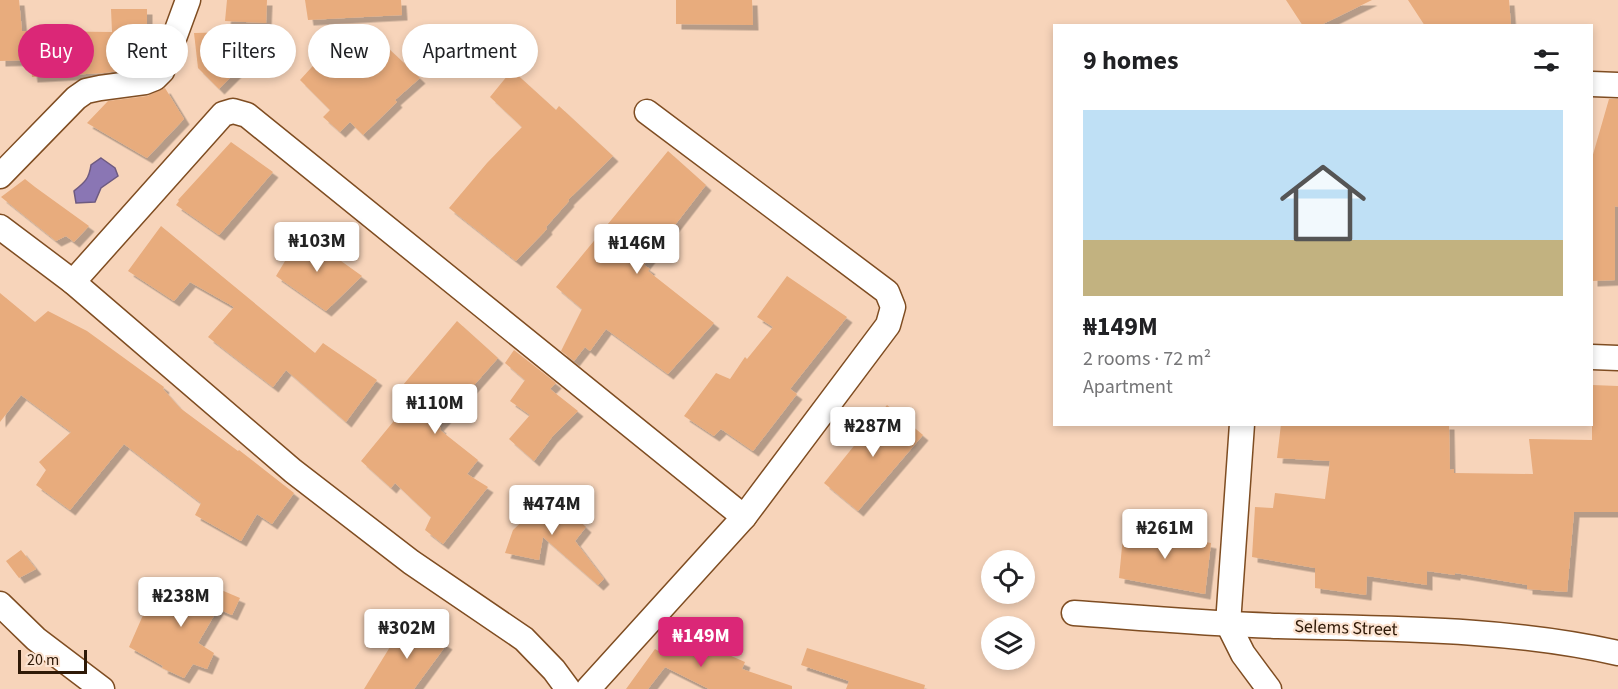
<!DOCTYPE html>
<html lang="en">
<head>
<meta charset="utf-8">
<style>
	:root { --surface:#fff; --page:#f2f2f2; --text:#202124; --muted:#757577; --line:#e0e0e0; --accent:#db2777 }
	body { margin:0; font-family:"Source Sans 3",sans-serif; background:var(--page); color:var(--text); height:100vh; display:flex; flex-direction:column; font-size:22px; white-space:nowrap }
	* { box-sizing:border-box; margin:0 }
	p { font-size:20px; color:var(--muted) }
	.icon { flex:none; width:33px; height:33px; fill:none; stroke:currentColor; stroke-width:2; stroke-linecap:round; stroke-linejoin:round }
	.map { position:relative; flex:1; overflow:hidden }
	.sheet { position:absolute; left:1053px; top:24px; width:540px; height:402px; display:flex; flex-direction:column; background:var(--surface); border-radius:0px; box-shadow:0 3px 9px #0003 }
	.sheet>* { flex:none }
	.guide { position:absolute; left:18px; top:24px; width:570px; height:54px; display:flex; gap:12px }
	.buttons { position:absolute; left:981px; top:550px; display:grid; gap:12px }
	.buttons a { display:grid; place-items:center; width:54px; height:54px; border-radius:50%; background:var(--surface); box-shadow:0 3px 9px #0003; font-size:30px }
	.scale { position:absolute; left:18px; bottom:15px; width:69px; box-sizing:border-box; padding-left:6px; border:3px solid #2e1907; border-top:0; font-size:16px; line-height:21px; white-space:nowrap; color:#2e1907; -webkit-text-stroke:4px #fce4d2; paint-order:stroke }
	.price { position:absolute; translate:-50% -51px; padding:0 14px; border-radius:6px; background:#fff; color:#222; font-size:20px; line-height:39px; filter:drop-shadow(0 2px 3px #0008) }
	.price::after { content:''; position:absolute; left:50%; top:36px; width:18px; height:14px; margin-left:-9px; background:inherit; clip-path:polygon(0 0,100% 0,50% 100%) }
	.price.on { background:var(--accent); color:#fff }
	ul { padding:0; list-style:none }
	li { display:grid; align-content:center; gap:12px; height:318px; padding:0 30px }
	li+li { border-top:2px solid var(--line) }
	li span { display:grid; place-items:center; height:186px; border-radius:0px; color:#555 }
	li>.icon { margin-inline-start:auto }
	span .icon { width:108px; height:108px; fill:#fffc; stroke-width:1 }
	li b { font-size:26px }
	h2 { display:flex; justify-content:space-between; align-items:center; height:72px; padding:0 30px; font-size:26px }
	.tag { padding:0 21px; border-radius:27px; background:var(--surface); box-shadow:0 3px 9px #0003; font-size:21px; line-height:54px }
	.tag.on { background:var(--accent); color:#fff }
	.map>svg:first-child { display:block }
	.water { fill:#8a76b4; stroke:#6e5a80; stroke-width:1.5 }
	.building { fill:#e8ac7d; filter:url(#shadow) }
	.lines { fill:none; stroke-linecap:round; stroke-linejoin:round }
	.minor-casing { stroke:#7f4d22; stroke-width:27 }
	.minor { stroke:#fff; stroke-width:24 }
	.labels { text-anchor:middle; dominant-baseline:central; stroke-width:4.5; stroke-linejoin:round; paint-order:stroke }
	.street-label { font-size:18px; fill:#2e1907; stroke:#fce4d2 }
</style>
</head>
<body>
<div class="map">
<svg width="1618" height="689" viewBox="0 0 1618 689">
	<defs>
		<filter id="shadow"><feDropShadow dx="5.5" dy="5.5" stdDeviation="0" flood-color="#0004"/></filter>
	</defs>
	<rect width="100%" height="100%" fill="#f7d4ba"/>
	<path class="water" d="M101,158L115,168L118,176L101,188L95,202L76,203L74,191C85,182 89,179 91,165Z"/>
	<g class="building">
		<polygon points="0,0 19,0 22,31 112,32 111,9 147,9 147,28 163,28 150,63 141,68 104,73 32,77 30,60 0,61"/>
		<polygon points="227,0 267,0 266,23 225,21"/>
		<polygon points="305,0 401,0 402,15 308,20"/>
		<polygon points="676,0 752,0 753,25 676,24"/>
		<polygon points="1286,0 1372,0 1319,26 1303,26"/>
		<polygon points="1408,0 1509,0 1511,26 1425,26"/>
		<polygon points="233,32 240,68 219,89 198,68 194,33"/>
		<polygon points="374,35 420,78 395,100 397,102 363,135 350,122 340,132 323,117 330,110 300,80 331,46 349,63"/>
		<polygon points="512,70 556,110 559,106 613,156 568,200 569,201 546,227 547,229 516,261 449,208 487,163 522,127 490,97"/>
		<polygon points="165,88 184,119 147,158 87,123 108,101 147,96"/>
		<polygon points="1609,99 1618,99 1618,207 1615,206 1615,280 1592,281 1592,158"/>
		<polygon points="231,142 273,172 219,235 176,205 179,201 178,200"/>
		<polygon points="668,151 706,185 644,265 650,269 648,271 714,323 668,374 606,329 590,351 585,347 574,361 561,351 582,309 556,287"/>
		<polygon points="25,179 35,187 89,226 74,242 66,236 56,241 1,197"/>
		<polygon points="161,226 315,353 323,343 377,380 346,422 286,370 273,387 208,337 234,307 190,282 174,301 128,271"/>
		<polygon points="302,233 362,276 326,311 276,276"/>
		<polygon points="787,276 847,317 790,389 797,394 753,451 721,429 714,436 684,416 716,373 730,379 745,357 747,359 773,327 757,317"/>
		<polygon points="0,293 35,322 48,311 87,331 164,387 163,389 180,408 238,451 239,450 294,493 272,524 257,514 241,541 195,515 201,503 124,444 70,510 36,485 46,470 39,462 71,432 21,395 0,422"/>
		<polygon points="457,321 498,358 438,426 441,428 440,430 478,460 467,474 488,487 443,544 425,530 431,517 395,483 391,488 361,461 416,394 403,385"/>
		<polygon points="514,350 556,383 550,389 578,411 552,437 534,461 509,439 530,415 510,401 525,380 505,363"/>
		<polygon points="1592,385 1618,386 1618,512 1574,512 1567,592 1527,589 1527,585 1455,573 1455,575 1427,571 1427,585 1367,576 1366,595 1315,588 1315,568 1252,557 1255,507 1273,508 1275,493 1325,499 1330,461 1277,458 1281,424 1449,424 1450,470 1454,469 1454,473 1533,474 1529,439 1592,440"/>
		<polygon points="887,405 923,435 858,511 824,483"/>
		<polygon points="550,495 586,527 575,541 604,579 598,585 543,537 539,560 505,553 513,530"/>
		<polygon points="1124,526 1211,543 1205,594 1119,578"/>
		<polygon points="21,550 36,569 19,578 6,561"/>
		<polygon points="193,578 240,598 232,615 218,609 198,643 214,653 207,669 193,664 184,678 162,668 163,666 129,647 151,597 175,608 180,599 183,600"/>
		<polygon points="406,621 447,644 414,689 364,689"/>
		<polygon points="676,632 745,662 742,669 792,686 792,689 709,689 665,667 648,689 626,689 655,649 664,654"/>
		<polygon points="807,648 925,685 924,689 846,689 849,681 801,665"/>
	</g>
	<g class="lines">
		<g class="minor-casing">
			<g id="minor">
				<polyline points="1592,84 1618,85"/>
				<polyline points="647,112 887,292 893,307 888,325 744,517"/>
				<polyline points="0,176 76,98 86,91 100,88 145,82 155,78 162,71 188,0"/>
				<polyline points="0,227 73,282 293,471 411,562 524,639 554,670 568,689"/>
				<polyline points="73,282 223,114 233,111 247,115 744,517 588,689"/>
				<polyline points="1592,357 1618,358"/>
				<polyline points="1242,424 1228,624 1243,654 1269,689"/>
				<polyline points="0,604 36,639 102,689"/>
				<path d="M1074,613C1142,618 1210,624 1278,626C1392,629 1507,628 1618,653"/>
			</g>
		</g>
		<use href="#minor" class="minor"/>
	</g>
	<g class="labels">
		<g class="street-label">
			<text transform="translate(1346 628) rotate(2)">Selems Street</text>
		</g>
	</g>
</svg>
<div class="buttons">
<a><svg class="icon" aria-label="locate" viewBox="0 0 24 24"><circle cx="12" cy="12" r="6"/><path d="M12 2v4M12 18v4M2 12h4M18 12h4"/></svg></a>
<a><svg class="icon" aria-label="layers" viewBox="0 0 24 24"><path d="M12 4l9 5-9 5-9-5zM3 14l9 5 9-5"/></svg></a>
</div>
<div class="scale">20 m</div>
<b class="price" style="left:317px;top:273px">₦103M</b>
<b class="price" style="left:637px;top:275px">₦146M</b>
<b class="price" style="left:435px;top:435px">₦110M</b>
<b class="price" style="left:873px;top:458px">₦287M</b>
<b class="price" style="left:552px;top:536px">₦474M</b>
<b class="price" style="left:1165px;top:560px">₦261M</b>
<b class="price" style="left:181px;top:628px">₦238M</b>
<b class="price" style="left:407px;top:660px">₦302M</b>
<b class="price on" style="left:701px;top:668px">₦149M</b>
<div class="guide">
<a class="tag on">Buy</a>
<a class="tag">Rent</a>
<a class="tag">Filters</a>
<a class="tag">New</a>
<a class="tag">Apartment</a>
</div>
<section class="sheet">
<h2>9 homes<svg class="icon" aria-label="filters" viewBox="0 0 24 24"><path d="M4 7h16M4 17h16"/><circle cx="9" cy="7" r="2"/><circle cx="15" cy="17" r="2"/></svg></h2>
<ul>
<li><span style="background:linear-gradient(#bfe0f5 70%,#c2b280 0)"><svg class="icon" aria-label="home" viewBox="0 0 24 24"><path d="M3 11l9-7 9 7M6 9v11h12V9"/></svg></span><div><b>₦149M</b><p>2 rooms · 72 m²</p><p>Apartment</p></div></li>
</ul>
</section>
</div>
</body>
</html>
